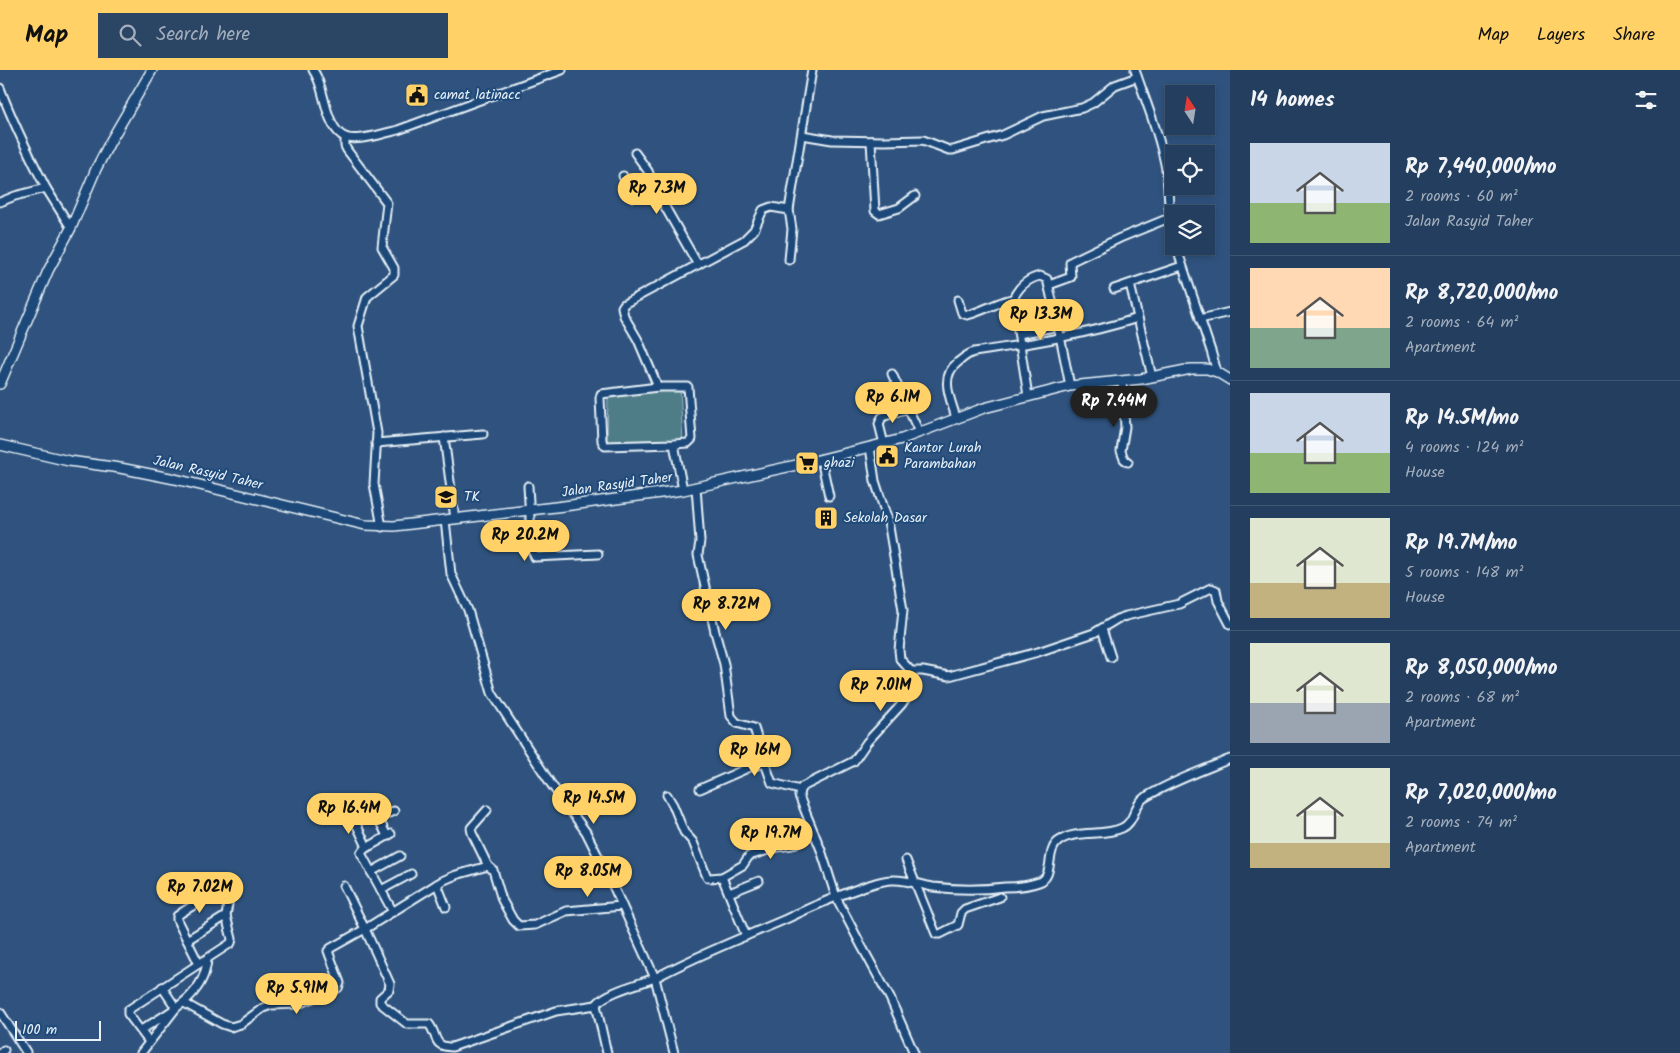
<!DOCTYPE html>
<html lang="en">
<head>
<meta charset="utf-8">
<style>
	:root { --surface:#233e5e; --page:#2b4564; --text:#f1f3f6; --muted:#a3aebc; --line:#405773; --accent:#ffd166 }
	body { margin:0; font-family:Kalam,sans-serif; background:var(--page); color:var(--text); height:100vh; display:flex; flex-direction:column; font-size:19px; white-space:nowrap }
	* { box-sizing:border-box; margin:0 }
	p { font-size:16px; color:var(--muted) }
	.icon { flex:none; width:28px; height:28px; fill:none; stroke:currentColor; stroke-width:2; stroke-linecap:round; stroke-linejoin:round }
	.map { position:relative; flex:1; overflow:hidden }
	.side { display:flex; flex-direction:column; background:var(--surface); width:450px }
	.side>* { flex:none }
	.needle { width:32px; rotate:348deg }
	.buttons { position:absolute; left:1165px; top:15px; display:grid; gap:10px }
	.buttons a { display:grid; place-items:center; width:50px; height:50px; border-radius:0px; background:var(--surface); box-shadow:0 2px 8px #0003,0 0 0 1px var(--line); font-size:25px }
	.scale { position:absolute; left:15px; bottom:12px; width:86px; box-sizing:border-box; padding-left:5px; border:2px solid #e8f1f8; border-top:0; font-size:14px; line-height:18px; white-space:nowrap; color:#e8f1f8; -webkit-text-stroke:4px #1f4a7a; paint-order:stroke }
	.price { position:absolute; translate:-50% -42px; padding:0 11px; border-radius:18px; background:var(--accent); color:#111; font-size:16px; line-height:32px; filter:drop-shadow(0 1px 2px #0008) }
	.price::after { content:''; position:absolute; left:50%; top:30px; width:15px; height:11px; margin-left:-8px; background:inherit; clip-path:polygon(0 0,100% 0,50% 100%) }
	.price.selected { background:#222; color:#fff }
	ul { padding:0; list-style:none }
	li { display:flex; align-items:center; gap:15px; height:125px; padding:0 20px }
	li+li { border-top:1px solid var(--line) }
	li span { display:grid; place-items:center; flex:none; width:140px; height:100px; border-radius:0px; color:#555 }
	li>.icon { margin-inline-start:auto }
	span .icon { width:60px; height:60px; fill:#fffc; stroke-width:1 }
	li b { font-size:21px }
	h2 { display:flex; justify-content:space-between; align-items:center; height:60px; padding:0 20px; font-size:21px }
	header { display:flex; align-items:center; gap:30px; box-sizing:border-box; height:70px; padding:0 25px; background:var(--accent); color:#111 }
	header strong { font-size:24px }
	nav { display:flex; gap:28px; margin-inline-start:auto; font-size:18px }
	.search { width:350px; height:45px; background:var(--page); display:flex; align-items:center; gap:12px; box-sizing:border-box; padding:0 18px; border-radius:0px; color:var(--muted); font-size:19px }
	main { display:flex; flex:1; min-height:0 }
	.map>svg:first-child { display:block }
	.built { fill:#425d83 }
	.green { fill:#4f7d87; stroke:#9cb7c0 }
	.lines { fill:none; stroke-linecap:round; stroke-linejoin:round }
	.street-casing { stroke:#e8f1f8; stroke-width:11 }
	.secondary-casing { stroke:#e8f1f8; stroke-width:12 }
	.street { stroke:#1f4a7a; stroke-width:7 }
	.secondary { stroke:#1f4a7a; stroke-width:9 }
	.labels { text-anchor:middle; dominant-baseline:central; stroke-width:4; stroke-linejoin:round; paint-order:stroke }
	.poi-label { font-size:14px; fill:#e8f1f8; stroke:#1f4a7a; text-anchor:start }
	.street-label { font-size:14px; fill:#e8f1f8; stroke:#1f4a7a }
</style>
</head>
<body>
<header>
<strong>Map</strong>
<div class="search"><svg class="icon" aria-label="search" viewBox="0 0 24 24"><circle cx="10" cy="10" r="6"/><path d="M15 15l6 6"/></svg>Search here</div>
<nav><a>Map</a><a>Layers</a><a>Share</a></nav>
</header>
<main>
<div class="map">
<svg width="1230" height="983" viewBox="0 0 1230 983">
	<rect width="100%" height="100%" fill="#2f537e"/>
	<filter id="ink" filterUnits="userSpaceOnUse"><feTurbulence type="fractalNoise" baseFrequency=".02" numOctaves="2"/><feDisplacementMap in="SourceGraphic" scale="10" xChannelSelector="R" yChannelSelector="G"/><feConvolveMatrix kernelMatrix="1 2 1 2 8 2 1 2 1" color-interpolation-filters="sRGB"/></filter>
	<g filter="url(#ink)">
		<polygon class="built" points="452,416 458,434 439,439 434,419"/>
		<polygon class="green" points="680,319 683,372 607,372 608,324"/>
		<g class="lines">
			<g class="street-casing">
				<g id="street">
					<path d="M313,0C320,10 322,22 325,33C328,45 334,65 348,68C360,71 386,63 398,60L562,0"/>
					<path d="M1135,0C1146,32 1160,66 1166,99C1170,122 1167,146 1174,168"/>
					<path d="M0,18C13,53 29,85 46,118"/>
					<polyline points="802,65 832,70 884,71 923,70 949,80 953,80 1003,65 1043,46 1082,38 1093,33 1115,15 1137,7"/>
					<polyline points="345,67 345,76 347,80 387,133 382,177 394,198 394,205 367,227 358,256 377,363 374,414 382,457"/>
					<polyline points="871,71 875,141 879,144 899,138 915,126"/>
					<polyline points="635,83 648,101 656,121 698,195"/>
					<polyline points="623,106 633,127 639,126 654,118"/>
					<polyline points="0,132 15,126 46,118 71,158"/>
					<polyline points="1176,176 1211,281 1217,302"/>
					<polyline points="789,190 792,159 789,140 812,0"/>
					<polyline points="1130,214 1152,307"/>
					<polyline points="1049,215 1071,207 1070,193 1072,191 1120,168 1169,148"/>
					<polyline points="1114,219 1182,196"/>
					<path d="M1013,229C1018,218 1027,209 1040,206L1047,209L1058,256L1070,316"/>
					<path d="M958,230L962,243L967,245C979,243 1006,228 1013,229L1028,326"/>
					<polyline points="1200,249 1230,242"/>
					<polyline points="1019,264 1058,256"/>
					<polyline points="892,304 919,362"/>
					<polyline points="1122,311 1125,357 1121,381 1124,389 1128,392"/>
					<polyline points="658,317 638,270 624,246 622,237 624,234 744,170 754,160 763,140 771,137 789,140"/>
					<path d="M956,348C951,329 939,308 957,293C963,288 967,284 974,282C1029,274 1084,265 1138,248"/>
					<polyline points="444,367 455,449"/>
					<polyline points="376,373 483,364"/>
					<polyline points="674,374 605,376 602,371 600,328 601,324 658,317 688,317 692,369 688,373 674,374 683,420"/>
					<polyline points="884,374 879,354 882,347 908,339"/>
					<polyline points="870,377 875,411 888,451 903,540 899,580 900,589 911,601 912,612 908,625 901,635 867,672 854,691 802,717 800,720 799,726 821,780 836,827 861,875 890,928 914,983"/>
					<polyline points="821,389 829,426"/>
					<polyline points="528,416 532,480 535,487 598,484"/>
					<polyline points="696,417 700,471 698,485 715,562 724,594 731,646 737,653 754,658 765,693"/>
					<path d="M445,450L451,504L468,540L492,623L551,714L586,762L615,820L655,908C697,885 742,868 786,849C811,837 837,826 863,817C873,814 882,810 892,810C906,809 920,815 933,817C958,820 981,820 1005,817C1016,817 1028,816 1039,812C1055,807 1045,780 1059,771C1077,759 1103,767 1122,758C1135,752 1133,736 1144,728C1170,712 1201,701 1230,689"/>
					<polyline points="1102,559 1111,587"/>
					<polyline points="911,601 923,601 949,606 1038,582 1094,563 1117,549 1126,546 1179,534 1211,518 1216,520 1218,531 1230,554"/>
					<polyline points="700,719 750,697 765,693 772,713 800,720"/>
					<polyline points="667,725 673,735 684,762 693,772 707,807 710,808 722,807 746,866"/>
					<polyline points="370,731 387,766"/>
					<polyline points="487,740 471,758 472,763 488,796"/>
					<polyline points="351,743 367,777"/>
					<polyline points="378,747 394,741"/>
					<polyline points="391,764 363,780 361,783 393,842"/>
					<polyline points="906,790 936,864 940,864 958,855 961,843 965,839 1000,827"/>
					<polyline points="371,802 400,786"/>
					<polyline points="722,807 743,795 749,786 778,777 792,775 814,763"/>
					<polyline points="437,814 446,837"/>
					<polyline points="381,820 411,804"/>
					<polyline points="729,823 759,811"/>
					<polyline points="187,870 226,846"/>
					<polyline points="184,933 222,954 231,957 241,954 263,938 271,935 298,934 338,918 340,913 328,881 331,878 365,859 344,816"/>
					<path d="M596,935L556,941L452,977C432,977 438,965 429,954H407L380,933V928L389,920L390,914L365,859L442,811L456,805L488,796L493,800L502,830L513,850L519,856L535,855L566,841L622,836"/>
					<polyline points="0,942 26,982"/>
					<path d="M141,960C169,942 205,927 207,889"/>
					<polyline points="149,972 128,944 128,940 231,873 232,869 226,846 231,817 229,814 184,841 177,846 177,850 199,894"/>
					<polyline points="0,983 4,980"/>
					<polyline points="141,983 176,938 162,917"/>
					<path d="M607,983L596,935C605,922 639,914 655,908L674,983"/>
				</g>
			</g>
			<g class="secondary-casing">
				<g id="secondary">
					<polyline points="0,314 48,201 71,158 96,99 110,72 152,0"/>
					<polyline points="0,375 69,391 120,398 175,409 365,455 394,456 564,436 683,420 810,392 902,369 984,338 1070,316 1141,309 1191,299 1207,299 1217,302 1230,310"/>
				</g>
			</g>
			<use href="#street" class="street"/>
			<use href="#secondary" class="secondary"/>
		</g>
	</g>
	<defs>
		<g id="civic-square" transform="scale(1.25)"><rect x="-9" y="-9" width="18" height="18" rx="4" fill="#ffd166" stroke="#1f4a7a"/><path d="M-.6-6.5H3V-4.5H.6V-3L4-1V1h2V6H-6V1h2V-1L-.6-3ZM-1.2 2.5V6h2.4V2.5Z" fill="#111"/></g>
		<g id="supermarket-square" transform="scale(1.25)"><rect x="-9" y="-9" width="18" height="18" rx="4" fill="#ffd166" stroke="#1f4a7a"/><path d="M-6-5.5h2.5l.6 2H6L4.5 2H-2.5L-4.4-4H-6ZM-1.5 3.2a1.3 1.3 0 1 0 .1 0ZM3 3.2a1.3 1.3 0 1 0 .1 0Z" fill="#111"/></g>
		<g id="school-square" transform="scale(1.25)"><rect x="-9" y="-9" width="18" height="18" rx="4" fill="#ffd166" stroke="#1f4a7a"/><path d="M0-5L7-2L0 1L-7-2ZM-4 1L0 2.5L4 1V4Q0 6-4 4Z" fill="#111"/></g>
		<g id="building-square" transform="scale(1.25)"><rect x="-9" y="-9" width="18" height="18" rx="4" fill="#ffd166" stroke="#1f4a7a"/><path d="M-4-6H4V6H1V3H-1V6H-4ZM-2.5-4.3h1.7v1.8h-1.7ZM.8-4.3h1.7v1.8H.8ZM-2.5-1h1.7V.8h-1.7ZM.8-1h1.7V.8H.8Z" fill="#111"/></g>
	</defs>
	<g fill-rule="evenodd">
		<use href="#civic-square" x="417" y="25"/>
		<use href="#civic-square" x="887" y="386"/>
		<use href="#supermarket-square" x="807" y="393"/>
		<use href="#school-square" x="446" y="427"/>
		<use href="#building-square" x="826" y="448"/>
	</g>
	<g class="labels">
		<g class="poi-label">
			<text x="434" y="25">camat latinacc</text>
			<text x="904" y="378">Kantor Lurah<tspan x="904" dy="16">Parambahan</tspan></text>
			<text x="824" y="393">ghazi</text>
			<text x="464" y="427">TK</text>
			<text x="844" y="448">Sekolah Dasar</text>
		</g>
		<g class="street-label">
			<text transform="translate(208 403) rotate(13)">Jalan Rasyid Taher</text>
			<text transform="translate(617 415) rotate(-8)">Jalan Rasyid Taher</text>
		</g>
	</g>
</svg>
<div class="buttons">
<a><svg class="needle" viewBox="-14 -14 28 28"><path d="M0-13l5 13h-10z" fill="#e53935"/><path d="M0 13l5-13h-10z" fill="#a3aebc"/></svg></a>
<a><svg class="icon" aria-label="locate" viewBox="0 0 24 24"><circle cx="12" cy="12" r="6"/><path d="M12 2v4M12 18v4M2 12h4M18 12h4"/></svg></a>
<a><svg class="icon" aria-label="layers" viewBox="0 0 24 24"><path d="M12 4l9 5-9 5-9-5zM3 14l9 5 9-5"/></svg></a>
</div>
<div class="scale">100 m</div>
<b class="price" style="left:657px;top:145px">Rp 7.3M</b>
<b class="price" style="left:1041px;top:271px">Rp 13.3M</b>
<b class="price" style="left:893px;top:354px">Rp 6.1M</b>
<b class="price selected" style="left:1114px;top:358px">Rp 7.44M</b>
<b class="price" style="left:525px;top:492px">Rp 20.2M</b>
<b class="price" style="left:726px;top:561px">Rp 8.72M</b>
<b class="price" style="left:881px;top:642px">Rp 7.01M</b>
<b class="price" style="left:755px;top:707px">Rp 16M</b>
<b class="price" style="left:594px;top:755px">Rp 14.5M</b>
<b class="price" style="left:349px;top:765px">Rp 16.4M</b>
<b class="price" style="left:771px;top:790px">Rp 19.7M</b>
<b class="price" style="left:588px;top:828px">Rp 8.05M</b>
<b class="price" style="left:200px;top:844px">Rp 7.02M</b>
<b class="price" style="left:297px;top:945px">Rp 5.91M</b>
</div>
<section class="side">
<h2>14 homes<svg class="icon" aria-label="filters" viewBox="0 0 24 24"><path d="M4 7h16M4 17h16"/><circle cx="9" cy="7" r="2"/><circle cx="15" cy="17" r="2"/></svg></h2>
<ul>
<li><span style="background:linear-gradient(#c9d6e8 60%,#8fb573 0)"><svg class="icon" aria-label="home" viewBox="0 0 24 24"><path d="M3 11l9-7 9 7M6 9v11h12V9"/></svg></span><div><b>Rp 7,440,000/mo</b><p>2 rooms · 60 m²</p><p>Jalan Rasyid Taher</p></div></li>
<li><span style="background:linear-gradient(#ffd9b3 60%,#7fa58c 0)"><svg class="icon" aria-label="home" viewBox="0 0 24 24"><path d="M3 11l9-7 9 7M6 9v11h12V9"/></svg></span><div><b>Rp 8,720,000/mo</b><p>2 rooms · 64 m²</p><p>Apartment</p></div></li>
<li><span style="background:linear-gradient(#c9d6e8 60%,#8fb573 0)"><svg class="icon" aria-label="home" viewBox="0 0 24 24"><path d="M3 11l9-7 9 7M6 9v11h12V9"/></svg></span><div><b>Rp 14.5M/mo</b><p>4 rooms · 124 m²</p><p>House</p></div></li>
<li><span style="background:linear-gradient(#dfe7d0 65%,#c2b280 0)"><svg class="icon" aria-label="home" viewBox="0 0 24 24"><path d="M3 11l9-7 9 7M6 9v11h12V9"/></svg></span><div><b>Rp 19.7M/mo</b><p>5 rooms · 148 m²</p><p>House</p></div></li>
<li><span style="background:linear-gradient(#dfe7d0 60%,#9aa5b1 0)"><svg class="icon" aria-label="home" viewBox="0 0 24 24"><path d="M3 11l9-7 9 7M6 9v11h12V9"/></svg></span><div><b>Rp 8,050,000/mo</b><p>2 rooms · 68 m²</p><p>Apartment</p></div></li>
<li><span style="background:linear-gradient(#dfe7d0 75%,#c2b280 0)"><svg class="icon" aria-label="home" viewBox="0 0 24 24"><path d="M3 11l9-7 9 7M6 9v11h12V9"/></svg></span><div><b>Rp 7,020,000/mo</b><p>2 rooms · 74 m²</p><p>Apartment</p></div></li>
</ul>
</section>
</main>
</body>
</html>
